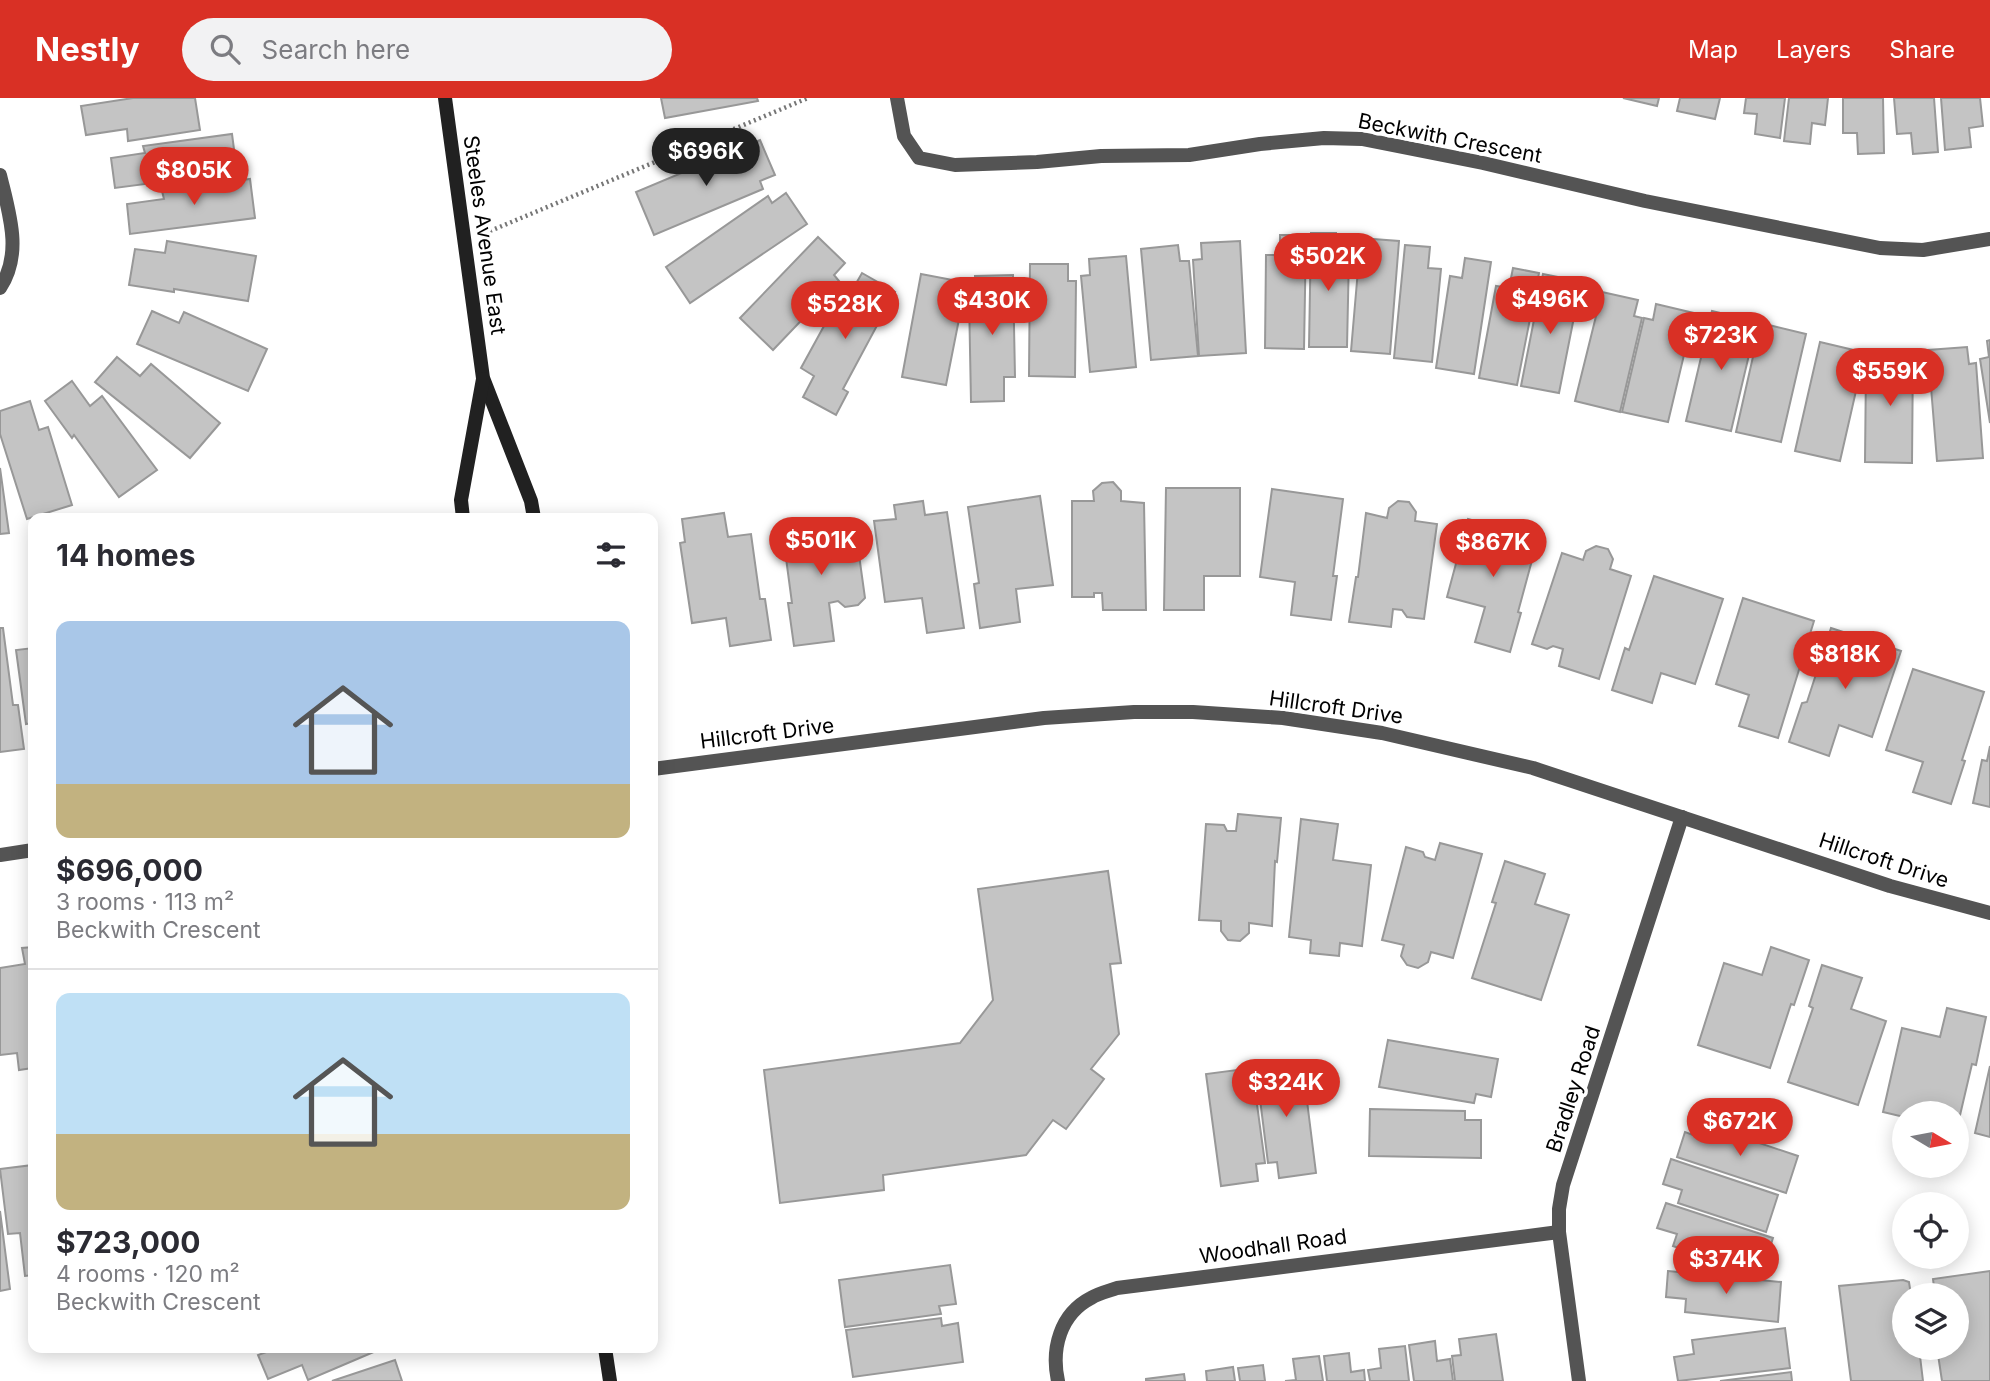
<!DOCTYPE html>
<html lang="en">
<head>
<meta charset="utf-8">
<style>
	:root { --surface:#fff; --page:#f2f2f3; --text:#2b2b33; --muted:#7c7c81; --line:#e1e1e2; --accent:#d93025 }
	body { margin:0; font-family:Inter,sans-serif; background:var(--page); color:var(--text); height:100vh; display:flex; flex-direction:column; font-size:26px; white-space:nowrap }
	* { box-sizing:border-box; margin:0 }
	p { font-size:23px; color:var(--muted) }
	.icon { flex:none; width:38px; height:38px; fill:none; stroke:currentColor; stroke-width:2; stroke-linecap:round; stroke-linejoin:round }
	.map { position:relative; flex:1; overflow:hidden }
	.sheet { position:absolute; left:28px; top:415px; width:630px; height:840px; display:flex; flex-direction:column; background:var(--surface); border-radius:14px; box-shadow:0 4px 18px #0003 }
	.sheet>* { flex:none }
	.needle { width:46px; rotate:100deg }
	.fabs { position:absolute; left:1892px; top:1003px; display:grid; gap:14px }
	.fabs a { display:grid; place-items:center; width:77px; height:77px; border-radius:50%; background:var(--surface); box-shadow:0 4px 18px #0003; font-size:35px }
	.price { position:absolute; translate:-50% -60px; padding:0 16px; border-radius:24px; background:var(--accent); color:#fff; font-size:23px; line-height:46px; filter:drop-shadow(0 2px 4px #0008) }
	.price::after { content:''; position:absolute; left:50%; top:42px; width:21px; height:16px; margin-left:-10px; background:inherit; clip-path:polygon(0 0,100% 0,50% 100%) }
	.price.on { background:#222; color:#fff }
	ul { padding:0; list-style:none }
	li { display:grid; align-content:center; gap:14px; height:371px; padding:0 28px }
	li+li { border-top:2px solid var(--line) }
	li span { display:grid; place-items:center; height:217px; border-radius:14px; color:#555 }
	li>.icon { margin-inline-start:auto }
	span .icon { width:126px; height:126px; fill:#fffc; stroke-width:1 }
	li b { font-size:30px }
	h2 { display:flex; justify-content:space-between; align-items:center; height:84px; padding:0 28px; font-size:30px }
	header { display:flex; align-items:center; gap:42px; box-sizing:border-box; height:98px; padding:0 35px; background:var(--accent); color:#fff }
	header strong { font-size:33px }
	nav { display:flex; gap:38px; margin-inline-start:auto; font-size:24px }
	.search { width:490px; height:63px; background:var(--page); display:flex; align-items:center; gap:18px; box-sizing:border-box; padding:0 24px; border-radius:38px; color:var(--muted); font-size:26px }
	.map>svg:first-child { display:block }
	.building { fill:#c4c4c4; stroke:#989898; stroke-width:2 }
	.lines { fill:none; stroke-linecap:round; stroke-linejoin:round }
	.path { stroke:#767676; stroke-width:4.5; stroke-dasharray:2 3.5; stroke-linecap:butt }
	.minor { stroke:#545454; stroke-width:14 }
	.tertiary { stroke:#545454; stroke-width:14 }
	.secondary { stroke:#212121; stroke-width:14 }
	.labels { text-anchor:middle; dominant-baseline:central; stroke-width:7; stroke-linejoin:round; paint-order:stroke }
	.street-label { font-size:21px; fill:#000; stroke:#fff }
</style>
</head>
<body>
<header>
<strong>Nestly</strong>
<div class="search"><svg class="icon" aria-label="search" viewBox="0 0 24 24"><circle cx="10" cy="10" r="6"/><path d="M15 15l6 6"/></svg>Search here</div>
<nav><a>Map</a><a>Layers</a><a>Share</a></nav>
</header>
<div class="map">
<svg width="1990" height="1283" viewBox="0 0 1990 1283">
	<rect width="100%" height="100%" fill="#fff"/>
	<g class="building">
		<polygon points="133,0 195,0 200,32 128,43 127,31 86,37 81,8"/>
		<polygon points="661,0 757,0 758,3 665,20"/>
		<polygon points="1623,0 1659,0 1657,8"/>
		<polygon points="1680,0 1720,0 1715,21 1677,13"/>
		<polygon points="1746,0 1785,0 1780,40 1755,36 1757,16 1744,15"/>
		<polygon points="1789,0 1828,0 1825,27 1812,25 1810,46 1784,43"/>
		<polygon points="1843,0 1883,0 1884,55 1858,56 1857,35 1843,35"/>
		<polygon points="1894,0 1934,0 1938,54 1913,56 1911,35 1897,36"/>
		<polygon points="1941,0 1980,0 1983,28 1969,30 1971,49 1945,52"/>
		<polygon points="232,36 237,74 115,90 111,60 145,55 143,48"/>
		<polygon points="760,42 775,77 760,83 763,91 654,137 636,94"/>
		<polygon points="250,81 255,120 130,136 127,106 164,101 162,93"/>
		<polygon points="786,95 807,126 690,205 666,169 768,98 772,105"/>
		<polygon points="1311,135 1336,135 1336,155 1349,156 1347,249 1309,249"/>
		<polygon points="1280,137 1306,137 1304,251 1265,250 1266,157 1280,157"/>
		<polygon points="818,139 845,165 834,177 839,183 773,252 740,220"/>
		<polygon points="1373,141 1399,143 1390,256 1351,253 1359,160 1372,161"/>
		<polygon points="167,143 256,158 248,203 174,191 174,194 129,187 135,151 165,155"/>
		<polygon points="1240,143 1246,255 1199,258 1193,162 1202,161 1201,145"/>
		<polygon points="1178,147 1180,163 1189,163 1198,258 1151,262 1141,151"/>
		<polygon points="1405,147 1430,149 1428,170 1441,171 1432,264 1394,260"/>
		<polygon points="1126,158 1136,269 1090,274 1081,178 1090,177 1089,161"/>
		<polygon points="1465,160 1491,164 1474,276 1436,270 1450,178 1462,180"/>
		<polygon points="1030,166 1068,166 1068,183 1076,183 1075,279 1029,278"/>
		<polygon points="1513,170 1539,175 1517,287 1479,280 1496,188 1509,190"/>
		<polygon points="862,175 895,194 843,291 848,294 836,317 803,299 814,278 801,270 847,186 854,189"/>
		<polygon points="921,176 958,183 954,205 962,206 946,287 902,279"/>
		<polygon points="1543,176 1568,181 1564,201 1577,204 1559,295 1521,288"/>
		<polygon points="1013,177 1015,279 1004,279 1004,303 971,304 969,199 976,198 975,178"/>
		<polygon points="1602,194 1638,202 1634,218 1642,220 1620,314 1575,303"/>
		<polygon points="1656,206 1694,215 1668,324 1622,314 1644,220 1653,222"/>
		<polygon points="152,213 179,225 184,214 267,251 248,293 137,246"/>
		<polygon points="1712,213 1749,222 1745,238 1753,240 1731,333 1686,323"/>
		<polygon points="1769,227 1806,236 1781,344 1736,334 1757,241 1765,243"/>
		<polygon points="1990,242 1990,325 1980,261 1989,259 1987,243"/>
		<polygon points="1820,244 1858,253 1854,269 1861,271 1840,363 1795,353"/>
		<polygon points="1967,249 1969,266 1976,265 1983,360 1937,363 1928,252"/>
		<polygon points="1875,252 1913,252 1912,365 1865,364 1866,268 1875,268"/>
		<polygon points="117,259 140,278 151,266 220,325 190,360 95,284"/>
		<polygon points="72,283 90,308 102,298 157,372 119,399 74,337 72,340 45,303"/>
		<polygon points="30,303 39,332 48,329 72,407 27,421 0,336 0,313"/>
		<polygon points="0,370 9,435 0,436"/>
		<polygon points="1113,384 1121,393 1121,403 1144,405 1146,512 1103,512 1102,495 1094,495 1094,499 1072,499 1072,403 1094,403 1093,393 1102,385"/>
		<polygon points="1166,390 1240,390 1240,478 1204,478 1204,512 1164,512"/>
		<polygon points="1272,391 1343,401 1333,478 1337,478 1331,522 1291,517 1295,484 1260,479"/>
		<polygon points="1040,398 1053,487 1016,491 1020,524 980,530 974,486 979,485 968,409"/>
		<polygon points="923,403 925,417 947,414 964,530 927,535 922,500 885,504 874,423 896,421 894,407"/>
		<polygon points="1398,403 1409,404 1416,414 1415,423 1437,426 1424,521 1407,519 1402,512 1393,511 1391,529 1349,524 1356,479 1358,479 1366,415 1387,420 1389,410"/>
		<polygon points="724,415 728,439 751,436 760,501 765,501 771,542 730,548 726,520 692,525 680,445 685,444 682,421"/>
		<polygon points="854,421 865,500 858,507 845,509 838,503 829,505 834,543 794,548 788,505 792,505 782,430"/>
		<polygon points="1468,421 1538,440 1518,514 1521,515 1510,554 1475,544 1485,509 1447,499"/>
		<polygon points="1596,448 1608,451 1613,461 1610,471 1631,478 1599,581 1559,568 1563,551 1553,548 1547,551 1532,546 1562,455 1583,462 1586,453"/>
		<polygon points="1654,478 1723,501 1695,586 1661,575 1652,605 1612,592 1625,550 1629,552"/>
		<polygon points="1743,500 1814,523 1778,640 1739,628 1749,597 1716,586"/>
		<polygon points="0,530 3,530 13,607 18,607 24,651 0,654"/>
		<polygon points="1831,530 1901,553 1872,639 1839,627 1829,658 1789,644 1802,605 1807,604"/>
		<polygon points="33,550 33,625 26,626 16,552"/>
		<polygon points="1913,571 1984,594 1962,662 1965,663 1951,706 1913,694 1923,664 1886,652"/>
		<polygon points="1990,648 1990,709 1973,705 1982,662 1987,663"/>
		<polygon points="1238,716 1281,720 1277,764 1275,763 1272,828 1249,825 1249,835 1240,843 1228,842 1221,833 1221,823 1199,822 1206,726 1224,727 1227,733 1236,733"/>
		<polygon points="1301,721 1338,726 1333,762 1371,767 1362,848 1340,845 1339,858 1310,855 1311,842 1289,839"/>
		<polygon points="1440,745 1482,756 1453,860 1431,854 1428,864 1418,870 1407,867 1401,858 1404,847 1382,842 1406,749 1423,754 1425,759 1435,762"/>
		<polygon points="1505,763 1545,776 1535,806 1569,817 1541,902 1472,880 1496,805 1492,804"/>
		<polygon points="1108,773 1121,865 1110,866 1119,936 1091,971 1104,981 1066,1031 1053,1022 1026,1057 883,1077 884,1092 780,1105 764,972 960,945 993,902 978,791"/>
		<polygon points="33,849 33,970 19,972 17,955 0,957 0,870 25,866 22,850"/>
		<polygon points="1771,849 1809,862 1794,907 1791,906 1770,970 1698,947 1724,865 1762,877"/>
		<polygon points="1822,867 1862,880 1851,911 1886,923 1858,1007 1788,984 1813,910 1809,908"/>
		<polygon points="1947,910 1986,919 1976,967 1972,966 1957,1030 1956,1015 1904,1015 1904,1019 1883,1014 1902,930 1940,939"/>
		<polygon points="1388,942 1498,961 1491,999 1476,996 1474,1005 1379,989"/>
		<polygon points="1302,963 1316,1075 1279,1080 1277,1064 1268,1065 1256,969"/>
		<polygon points="1990,968 1990,1039 1975,1035"/>
		<polygon points="1252,970 1265,1065 1256,1066 1258,1083 1221,1088 1206,976"/>
		<polygon points="1370,1011 1465,1013 1465,1022 1481,1022 1481,1060 1369,1058"/>
		<polygon points="1709,1028 1798,1058 1786,1095 1677,1059 1685,1034 1704,1041"/>
		<polygon points="1671,1061 1778,1097 1766,1134 1678,1105 1682,1092 1663,1086"/>
		<polygon points="33,1067 33,1177 25,1178 20,1135 8,1136 0,1071"/>
		<polygon points="1666,1105 1773,1140 1761,1177 1673,1148 1677,1136 1657,1130"/>
		<polygon points="0,1113 10,1191 0,1193"/>
		<polygon points="950,1167 956,1206 939,1208 941,1216 845,1229 839,1182"/>
		<polygon points="1668,1173 1781,1184 1778,1224 1685,1214 1686,1201 1666,1199"/>
		<polygon points="1990,1173 1990,1283 1942,1283 1937,1250 1956,1250 1956,1197 1935,1197 1933,1181"/>
		<polygon points="1903,1182 1909,1184 1911,1197 1904,1197 1904,1250 1919,1250 1923,1283 1851,1283 1839,1188"/>
		<polygon points="941,1220 942,1228 958,1225 963,1264 853,1279 846,1232"/>
		<polygon points="1785,1230 1790,1270 1678,1283 1674,1259 1694,1256 1692,1242"/>
		<polygon points="1496,1236 1503,1283 1455,1283 1452,1258 1461,1257 1459,1241"/>
		<polygon points="1435,1243 1437,1263 1450,1261 1453,1283 1414,1283 1409,1247"/>
		<polygon points="1405,1248 1409,1283 1370,1283 1368,1272 1381,1270 1379,1251"/>
		<polygon points="277,1250 383,1250 308,1282 302,1267 268,1281 258,1257"/>
		<polygon points="1349,1255 1351,1274 1364,1272 1365,1283 1327,1283 1324,1258"/>
		<polygon points="1319,1258 1323,1283 1285,1283 1296,1282 1293,1261"/>
		<polygon points="395,1262 402,1283 332,1283"/>
		<polygon points="1263,1267 1265,1283 1240,1283 1238,1270"/>
		<polygon points="1233,1269 1235,1283 1207,1283 1206,1273"/>
		<polygon points="1791,1274 1792,1283 1720,1283"/>
		<polygon points="1184,1276 1185,1283 1146,1283 1146,1281"/>
	</g>
	<g class="lines">
		<polyline class="path" points="490,133 808,0"/>
		<g class="minor">
			<polyline points="897,0 904,38 919,60 955,67 1037,64 1101,58 1189,57 1260,46 1324,40 1362,41 1483,65 1645,103 1880,150 1923,152 1990,141"/>
			<path d="M0,77C9,115 23,155 0,190"/>
			<path d="M1058,1283C1051,1251 1060,1216 1091,1200C1099,1195 1109,1193 1117,1190L1559,1134"/>
			<polyline points="1579,1283 1559,1134 1559,1111 1563,1087 1682,719"/>
		</g>
		<g class="tertiary">
			<polyline points="653,671 1044,620 1134,614 1193,614 1283,620 1382,635 1533,670 1890,788 1990,815"/>
			<polyline points="0,757 33,752"/>
		</g>
		<g class="secondary">
			<polyline points="445,0 483,280 531,403 534,420"/>
			<polyline points="463,420 461,402 483,281"/>
			<polyline points="605,1250 610,1283"/>
		</g>
	</g>
	<g class="labels">
		<g class="street-label">
			<text transform="translate(1450 40) rotate(11)">Beckwith Crescent</text>
			<text transform="translate(485 137) rotate(82)">Steeles Avenue East</text>
			<text transform="translate(1336 609) rotate(8)">Hillcroft Drive</text>
			<text transform="translate(767 635) rotate(-7)">Hillcroft Drive</text>
			<text transform="translate(1884 762) rotate(18)">Hillcroft Drive</text>
			<text transform="translate(1573 991) rotate(-72)">Bradley Road</text>
			<text transform="translate(1273 1148) rotate(-8)">Woodhall Road</text>
		</g>
	</g>
</svg>
<div class="fabs">
<a><svg class="needle" viewBox="-14 -14 28 28"><path d="M0-13l5 13h-10z" fill="#e53935"/><path d="M0 13l5-13h-10z" fill="#7c7c81"/></svg></a>
<a><svg class="icon" aria-label="locate" viewBox="0 0 24 24"><circle cx="12" cy="12" r="6"/><path d="M12 2v4M12 18v4M2 12h4M18 12h4"/></svg></a>
<a><svg class="icon" aria-label="layers" viewBox="0 0 24 24"><path d="M12 4l9 5-9 5-9-5zM3 14l9 5 9-5"/></svg></a>
</div>
<b class="price on" style="left:706px;top:90px">$696K</b>
<b class="price" style="left:194px;top:109px">$805K</b>
<b class="price" style="left:1328px;top:195px">$502K</b>
<b class="price" style="left:1550px;top:238px">$496K</b>
<b class="price" style="left:992px;top:239px">$430K</b>
<b class="price" style="left:845px;top:243px">$528K</b>
<b class="price" style="left:1721px;top:274px">$723K</b>
<b class="price" style="left:1890px;top:310px">$559K</b>
<b class="price" style="left:821px;top:479px">$501K</b>
<b class="price" style="left:1493px;top:481px">$867K</b>
<b class="price" style="left:1845px;top:593px">$818K</b>
<b class="price" style="left:1286px;top:1021px">$324K</b>
<b class="price" style="left:1740px;top:1060px">$672K</b>
<b class="price" style="left:1726px;top:1198px">$374K</b>
<section class="sheet">
<h2>14 homes<svg class="icon" aria-label="filters" viewBox="0 0 24 24"><path d="M4 7h16M4 17h16"/><circle cx="9" cy="7" r="2"/><circle cx="15" cy="17" r="2"/></svg></h2>
<ul>
<li><span style="background:linear-gradient(#a9c7e8 75%,#c2b280 0)"><svg class="icon" aria-label="home" viewBox="0 0 24 24"><path d="M3 11l9-7 9 7M6 9v11h12V9"/></svg></span><div><b>$696,000</b><p>3 rooms · 113 m²</p><p>Beckwith Crescent</p></div></li>
<li><span style="background:linear-gradient(#bfe0f5 65%,#c2b280 0)"><svg class="icon" aria-label="home" viewBox="0 0 24 24"><path d="M3 11l9-7 9 7M6 9v11h12V9"/></svg></span><div><b>$723,000</b><p>4 rooms · 120 m²</p><p>Beckwith Crescent</p></div></li>
</ul>
</section>
</div>
</body>
</html>
